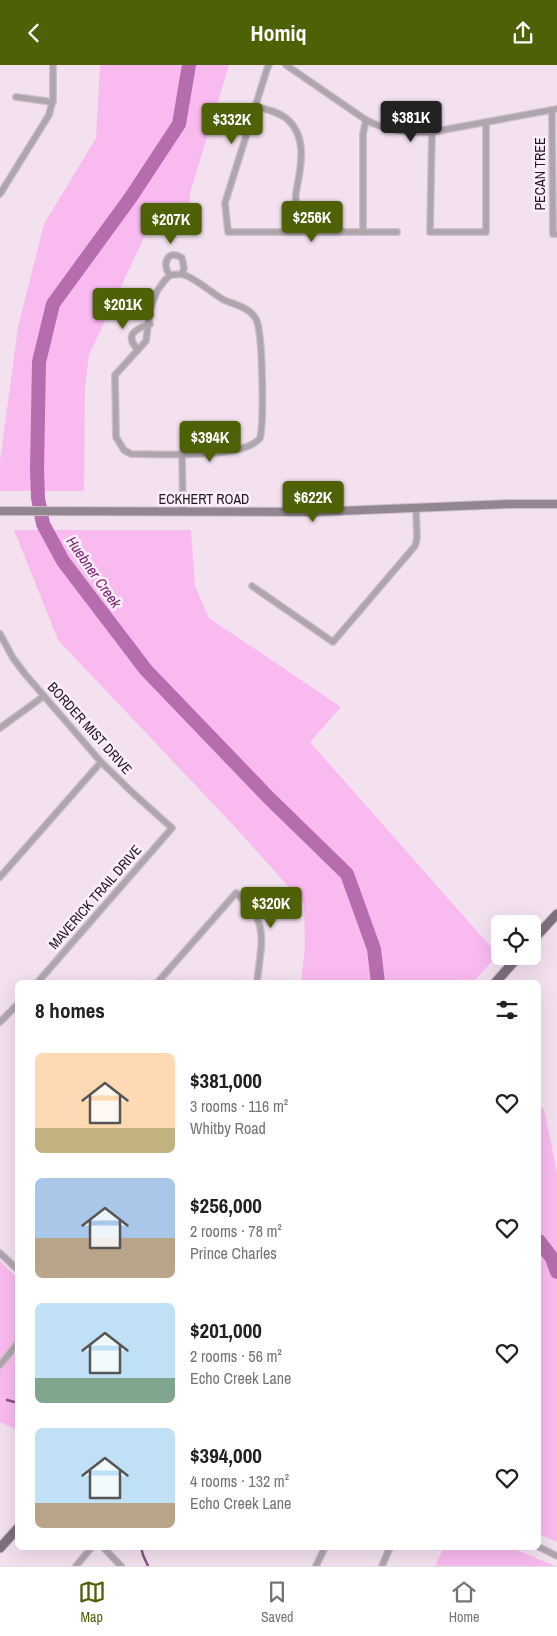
<!DOCTYPE html>
<html lang="en">
<head>
<meta charset="utf-8">
<style>
	:root { --surface:#fff; --page:#f6f6f6; --text:#202124; --muted:#757577; --line:#e0e0e0; --accent:#4f6106 }
	body { margin:0; font-family:"Archivo Narrow",sans-serif; background:var(--page); color:var(--text); height:100vh; display:flex; flex-direction:column; font-size:19px; white-space:nowrap }
	* { box-sizing:border-box; margin:0 }
	p { font-size:16px; color:var(--muted) }
	.icon { flex:none; width:28px; height:28px; fill:none; stroke:currentColor; stroke-width:2; stroke-linecap:round; stroke-linejoin:round }
	.map { position:relative; flex:1; overflow:hidden }
	.sheet { position:absolute; left:15px; top:915px; width:526px; height:570px; display:flex; flex-direction:column; background:var(--surface); border-radius:8px; box-shadow:0 5px 20px #0002 }
	.sheet>* { flex:none }
	.fabs { position:absolute; left:491px; top:850px; display:grid; gap:10px }
	.fabs a { display:grid; place-items:center; width:50px; height:50px; border-radius:8px; background:var(--surface); box-shadow:0 5px 20px #0002; font-size:25px }
	.price { position:absolute; translate:-50% -42px; padding:0 11px; border-radius:5px; background:var(--accent); color:#fff; font-size:16px; line-height:32px; filter:drop-shadow(0 1px 2px #0008) }
	.price::after { content:''; position:absolute; left:50%; top:30px; width:15px; height:11px; margin-left:-8px; background:inherit; clip-path:polygon(0 0,100% 0,50% 100%) }
	.price.on { background:#222; color:#fff }
	ul { padding:0; list-style:none }
	li { display:flex; align-items:center; gap:15px; height:125px; padding:0 20px }
	li span { display:grid; place-items:center; flex:none; width:140px; height:100px; border-radius:8px; color:#555 }
	li>.icon { margin-inline-start:auto }
	span .icon { width:60px; height:60px; fill:#fffc; stroke-width:1 }
	li b { font-size:21px }
	h2 { display:flex; justify-content:space-between; align-items:center; height:60px; padding:0 20px; font-size:21px }
	header { display:flex; justify-content:space-between; align-items:center; height:65px; padding:0 20px; background:var(--accent); color:#fff; font-size:22px; font-weight:700 }
	.menu { display:flex; justify-content:space-around; align-items:center; height:70px; border-top:1px solid var(--line); background:var(--surface); font-size:14px; color:var(--muted) }
	.menu a { display:grid; justify-items:center; gap:2px }
	.menu .on { color:var(--accent) }
	.map>svg:first-child { display:block }
	.green { fill:#f9baf0 }
	.lines { fill:none; stroke-linecap:round; stroke-linejoin:round }
	.stream { stroke:#895483; stroke-width:2.5 }
	.river { stroke:#b66dae; stroke-width:14 }
	.minor-casing { stroke:#cebdcb; stroke-width:8 }
	.secondary-casing { stroke:#cebdcb; stroke-width:10 }
	.primary-casing { stroke:#cebdcb; stroke-width:11 }
	.minor { stroke:#aea6ad; stroke-width:5.5 }
	.secondary { stroke:#928790; stroke-width:8 }
	.primary { stroke:#7e707c; stroke-width:9 }
	.labels { text-anchor:middle; dominant-baseline:central; stroke-width:5; stroke-linejoin:round; paint-order:stroke }
	.street-label { font-size:14px; fill:#211a20; stroke:#ffeffc }
	.water-label { font-size:15px; font-style:italic; fill:#7c2475; stroke:#ffeffc }
</style>
</head>
<body>
<header><svg class="icon" aria-label="back" viewBox="0 0 24 24"><path d="M15 5l-7 7 7 7"/></svg>Homiq<svg class="icon" aria-label="share" viewBox="0 0 24 24"><path d="M12 15V3M7 8l5-5 5 5M5 13v7h14v-7"/></svg></header>
<div class="map">
<svg width="557" height="1501" viewBox="0 0 557 1501">
	<rect width="100%" height="100%" fill="#f4e1f0"/>
	<g class="green">
		<polygon points="100,0 229,0 190,128 189,155 166,152 148,164 89,290 85,323 84,426 0,426 0,396 18,262 44,159 96,73"/>
		<polygon points="14,465 191,465 195,521 209,553 341,642 310,677 498,890 473,917 301,917 305,881 304,839 235,762 58,575"/>
		<polygon points="539,1041 544,1044 557,1108 557,1477 539,1469"/>
		<polygon points="0,1196 17,1213 17,1365 0,1357"/>
		<polygon points="444,1482 512,1483 555,1501 435,1501"/>
	</g>
	<g class="lines">
		<g class="stream">
			<polyline points="7,1335 18,1338"/>
			<polyline points="141,1482 143,1490 148,1501"/>
		</g>
		<g class="river">
			<polyline points="189,0 179,59 131,132 53,239 39,297 37,405 38,433 43,459 63,496 146,605 269,733 347,809 374,884 378,918"/>
			<polyline points="539,1176 552,1193 557,1207"/>
		</g>
		<g class="minor-casing">
			<g id="minor">
				<polyline points="269,0 267,4 225,138 228,167 397,167"/>
				<path d="M286,0L366,55C386,66 409,68 432,67L557,44"/>
				<polyline points="16,32 53,37"/>
				<path d="M255,41C266,44 279,47 287,54C309,73 300,105 296,128C295,141 296,155 297,167"/>
				<polyline points="552,45 553,169 557,169"/>
				<polyline points="432,67 430,167 486,167 486,57"/>
				<polyline points="0,129 49,50 53,34 53,0"/>
				<polyline points="363,167 363,69 366,55"/>
				<path d="M182,209C196,213 211,228 224,235C236,240 250,243 256,254C263,267 264,357 260,373C245,394 158,389 131,389L124,385L116,372L115,310L146,276L150,244L157,226L165,215L170,210Z"/>
				<path d="M170,210C161,200 168,183 182,193L184,203L182,209"/>
				<path d="M138,285C124,270 135,264 150,259"/>
				<polyline points="182,389 183,447"/>
				<polyline points="252,521 333,577 415,481 417,473 416,444"/>
				<polyline points="0,569 13,593 25,609 101,697 134,729 172,763 37,918"/>
				<polyline points="0,663 44,631"/>
				<polyline points="0,812 101,697"/>
				<path d="M157,918L236,828C271,858 261,876 257,918"/>
				<polyline points="0,957 18,939"/>
				<polyline points="0,1188 18,1205"/>
				<polyline points="0,1300 18,1278"/>
				<polyline points="103,1482 121,1501"/>
				<polyline points="539,1482 557,1491"/>
				<polyline points="76,1501 92,1482"/>
				<polyline points="316,1501 325,1482"/>
				<polyline points="382,1501 390,1482"/>
			</g>
		</g>
		<g class="secondary-casing">
			<polyline id="secondary" points="0,446 314,447 509,439 557,439"/>
		</g>
		<g class="primary-casing">
			<g id="primary">
				<polyline points="532,876 557,849"/>
				<polyline points="495,918 519,891"/>
				<polyline points="0,1483 18,1463"/>
			</g>
		</g>
		<use href="#minor" class="minor"/>
		<use href="#secondary" class="secondary"/>
		<use href="#primary" class="primary"/>
	</g>
	<g class="labels">
		<g class="street-label">
			<text transform="translate(540 109) rotate(-90)">PECAN TREE</text>
			<text x="204" y="434">ECKHERT ROAD</text>
			<text transform="translate(90 663) rotate(48)">BORDER MIST DRIVE</text>
			<text transform="translate(95 832) rotate(-49)">MAVERICK TRAIL DRIVE</text>
		</g>
		<g class="water-label">
			<text transform="translate(94 507) rotate(55)">Huebner Creek</text>
		</g>
	</g>
</svg>
<div class="fabs">
<a><svg class="icon" aria-label="locate" viewBox="0 0 24 24"><circle cx="12" cy="12" r="6"/><path d="M12 2v4M12 18v4M2 12h4M18 12h4"/></svg></a>
</div>
<b class="price on" style="left:411px;top:78px">$381K</b>
<b class="price" style="left:232px;top:80px">$332K</b>
<b class="price" style="left:312px;top:178px">$256K</b>
<b class="price" style="left:171px;top:180px">$207K</b>
<b class="price" style="left:123px;top:265px">$201K</b>
<b class="price" style="left:210px;top:398px">$394K</b>
<b class="price" style="left:313px;top:458px">$622K</b>
<b class="price" style="left:271px;top:864px">$320K</b>
<section class="sheet">
<h2>8 homes<svg class="icon" aria-label="filters" viewBox="0 0 24 24"><path d="M4 7h16M4 17h16"/><circle cx="9" cy="7" r="2"/><circle cx="15" cy="17" r="2"/></svg></h2>
<ul>
<li><span style="background:linear-gradient(#ffd9b3 75%,#c2b280 0)"><svg class="icon" aria-label="home" viewBox="0 0 24 24"><path d="M3 11l9-7 9 7M6 9v11h12V9"/></svg></span><div><b>$381,000</b><p>3 rooms · 116 m²</p><p>Whitby Road</p></div><svg class="icon" aria-label="heart" viewBox="0 0 24 24"><path d="M12 20l-8-8c-3-5 5-10 8-4 3-6 11-1 8 4z"/></svg></li>
<li><span style="background:linear-gradient(#a9c7e8 60%,#b9a48a 0)"><svg class="icon" aria-label="home" viewBox="0 0 24 24"><path d="M3 11l9-7 9 7M6 9v11h12V9"/></svg></span><div><b>$256,000</b><p>2 rooms · 78 m²</p><p>Prince Charles</p></div><svg class="icon" aria-label="heart" viewBox="0 0 24 24"><path d="M12 20l-8-8c-3-5 5-10 8-4 3-6 11-1 8 4z"/></svg></li>
<li><span style="background:linear-gradient(#bfe0f5 75%,#7fa58c 0)"><svg class="icon" aria-label="home" viewBox="0 0 24 24"><path d="M3 11l9-7 9 7M6 9v11h12V9"/></svg></span><div><b>$201,000</b><p>2 rooms · 56 m²</p><p>Echo Creek Lane</p></div><svg class="icon" aria-label="heart" viewBox="0 0 24 24"><path d="M12 20l-8-8c-3-5 5-10 8-4 3-6 11-1 8 4z"/></svg></li>
<li><span style="background:linear-gradient(#bfe0f5 75%,#b9a48a 0)"><svg class="icon" aria-label="home" viewBox="0 0 24 24"><path d="M3 11l9-7 9 7M6 9v11h12V9"/></svg></span><div><b>$394,000</b><p>4 rooms · 132 m²</p><p>Echo Creek Lane</p></div><svg class="icon" aria-label="heart" viewBox="0 0 24 24"><path d="M12 20l-8-8c-3-5 5-10 8-4 3-6 11-1 8 4z"/></svg></li>
</ul>
</section>
</div>
<nav class="menu">
<a class="on"><svg class="icon" aria-label="map" viewBox="0 0 24 24"><path d="M3 6l6-2 6 2 6-2v14l-6 2-6-2-6 2zM9 4v14M15 6v14"/></svg>Map</a>
<a><svg class="icon" aria-label="saved" viewBox="0 0 24 24"><path d="M7 4h10v16l-5-4-5 4z"/></svg>Saved</a>
<a><svg class="icon" aria-label="home" viewBox="0 0 24 24"><path d="M3 11l9-7 9 7M6 9v11h12V9"/></svg>Home</a>
</nav>
</body>
</html>
